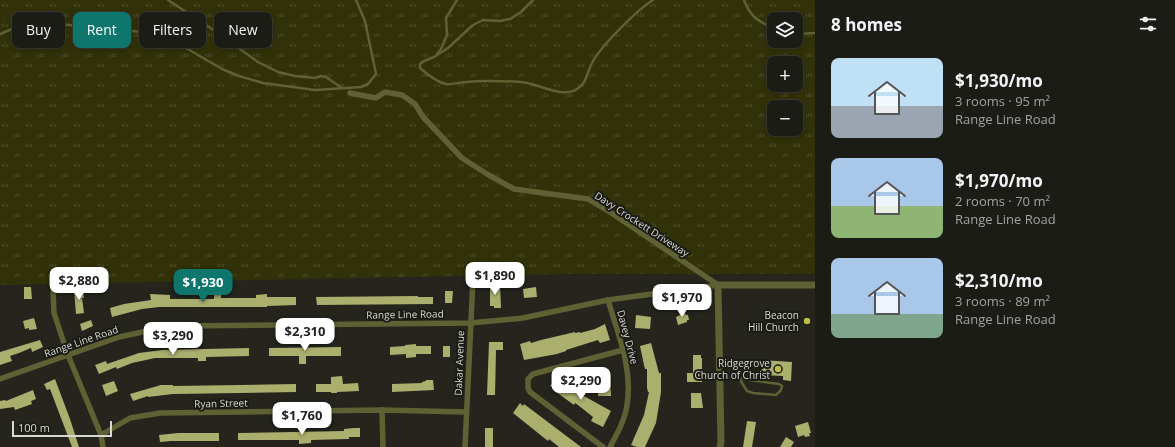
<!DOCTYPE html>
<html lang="en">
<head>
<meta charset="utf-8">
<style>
	:root { --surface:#1c1c16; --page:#292923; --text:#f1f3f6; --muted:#a0a1a1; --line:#3a3a35; --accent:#0f766e }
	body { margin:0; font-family:"Open Sans",sans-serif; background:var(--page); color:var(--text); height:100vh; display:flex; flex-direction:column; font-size:15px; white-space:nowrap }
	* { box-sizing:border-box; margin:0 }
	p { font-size:13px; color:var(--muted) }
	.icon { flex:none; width:22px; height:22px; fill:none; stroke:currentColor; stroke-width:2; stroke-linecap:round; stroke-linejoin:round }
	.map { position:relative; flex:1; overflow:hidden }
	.side { display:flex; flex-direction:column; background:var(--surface); width:360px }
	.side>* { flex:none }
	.top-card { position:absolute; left:12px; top:12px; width:380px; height:36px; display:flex; gap:8px }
	.controls { position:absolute; left:767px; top:12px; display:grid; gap:8px }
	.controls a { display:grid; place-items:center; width:36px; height:36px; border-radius:8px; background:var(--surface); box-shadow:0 2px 6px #0003,0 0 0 1px var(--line); font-size:20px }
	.scale { position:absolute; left:12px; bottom:10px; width:100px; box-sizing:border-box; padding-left:4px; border:2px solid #d7d8d3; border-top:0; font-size:11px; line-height:14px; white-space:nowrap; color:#d7d8d3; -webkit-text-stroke:3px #1b1c15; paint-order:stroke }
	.price { position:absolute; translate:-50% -34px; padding:0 9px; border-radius:8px; background:#fff; color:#222; font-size:13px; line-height:26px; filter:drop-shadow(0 1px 2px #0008) }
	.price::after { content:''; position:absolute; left:50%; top:24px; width:12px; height:9px; margin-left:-6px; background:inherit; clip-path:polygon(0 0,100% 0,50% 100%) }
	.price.active { background:var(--accent); color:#fff }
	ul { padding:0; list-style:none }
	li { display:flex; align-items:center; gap:12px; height:100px; padding:0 16px }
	li span { display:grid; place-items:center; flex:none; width:112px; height:80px; border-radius:8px; color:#555 }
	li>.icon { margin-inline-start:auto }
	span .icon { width:48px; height:48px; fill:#fffc; stroke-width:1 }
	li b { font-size:17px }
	h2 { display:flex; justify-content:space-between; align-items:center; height:48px; padding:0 16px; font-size:17px }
	.pill { padding:0 14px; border-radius:8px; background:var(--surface); box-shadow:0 2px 6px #0003,0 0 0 1px var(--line); font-size:14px; line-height:36px }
	.pill.active { background:var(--accent); color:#fff }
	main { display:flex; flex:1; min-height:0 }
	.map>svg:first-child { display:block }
	.grass { fill:url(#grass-tufts); fill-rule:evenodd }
	.building { fill:#abaf6e }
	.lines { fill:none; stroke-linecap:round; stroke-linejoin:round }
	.service { stroke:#5f6134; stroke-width:2.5 }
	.minor { stroke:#5f6134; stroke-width:5.5 }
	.tertiary { stroke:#5f6134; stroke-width:7 }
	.poi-dot { fill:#bbc044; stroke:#1b1c15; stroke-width:1.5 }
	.labels { text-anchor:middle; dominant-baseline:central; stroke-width:4; stroke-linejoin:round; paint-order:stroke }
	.street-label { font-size:10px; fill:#d7d8d3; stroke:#1b1c15 }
	.poi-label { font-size:10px; fill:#d7d8d3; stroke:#1b1c15; text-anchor:end }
</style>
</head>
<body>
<main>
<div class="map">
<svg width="815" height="447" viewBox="0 0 815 447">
	<defs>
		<pattern id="grass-tufts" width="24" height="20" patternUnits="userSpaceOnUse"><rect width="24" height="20" fill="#313209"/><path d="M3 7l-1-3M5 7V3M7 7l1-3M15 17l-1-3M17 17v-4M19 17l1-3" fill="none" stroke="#4e4f2c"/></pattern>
	</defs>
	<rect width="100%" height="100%" fill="#25251e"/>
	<path class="grass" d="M0,0H815V274H568L0,285ZM774,19H796V41H774ZM774,63H796V85H774ZM774,107H796V129H774Z"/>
	<g class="building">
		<polygon points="490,284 500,284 501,308 494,308 494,306 490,306"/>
		<polygon points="24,287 31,287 32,299 24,299"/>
		<polygon points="536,287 537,297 524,298 523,289"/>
		<polygon points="74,290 83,290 84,298 82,298 84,313 76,314"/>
		<polygon points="445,291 453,291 452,303 445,303"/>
		<polygon points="150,294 170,295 170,299 214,299 214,295 221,295 221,298 256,298 256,295 267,294 267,297 296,297 296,305 267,306 267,307 159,307 142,309 112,317 110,308 124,304 151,300"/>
		<polygon points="418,296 418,297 433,297 433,304 317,305 316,297"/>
		<polygon points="684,311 686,315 688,315 689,320 687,320 687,322 678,325 676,317 680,315 679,312"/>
		<polygon points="636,315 651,317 650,329 635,328"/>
		<polygon points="34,318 37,329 29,330 29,328 25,329 23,321"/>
		<polygon points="91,320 93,326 82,331 80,324"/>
		<polygon points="605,324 610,340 600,343 598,340 566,350 566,351 557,354 524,360 520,344 530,341 531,343 541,340 575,332 575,333 580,332 580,333 595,329"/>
		<polygon points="40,340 43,347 32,352 31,348 19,353 10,356 12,361 0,365 0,352"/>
		<polygon points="489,342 503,342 503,350 496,350 495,395 487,395"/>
		<polygon points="651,343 659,373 661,373 661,392 656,423 645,447 637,447 631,445 644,415 649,392 648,392 647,388 647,369 645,369 644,365 640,346"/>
		<polygon points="416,344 416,346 431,346 431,354 416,354 416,357 406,358 406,354 390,355 390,347 405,346 405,345"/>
		<rect x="443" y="346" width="7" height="11"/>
		<polygon points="341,347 341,356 306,356 306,364 299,364 299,356 269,356 269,348"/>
		<polygon points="249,348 249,356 206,357 206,361 198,361 198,358 155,358 132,363 117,369 116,367 99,374 95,365 106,361 107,364 139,353 162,350"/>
		<polygon points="693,355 701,355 701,358 702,358 702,382 687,382 687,373 693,373"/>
		<polygon points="762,360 792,362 791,381 783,380 783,376 761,375"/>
		<polygon points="599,372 610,372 611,396 598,396"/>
		<polygon points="558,375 586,395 582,395 611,411 603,427 591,421 593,417 578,405 575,403 574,405 552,389 553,388 550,386"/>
		<polygon points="342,376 343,384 358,383 359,391 337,392 337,393 331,393 331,392 316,392 316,384 331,384 331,377"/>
		<polygon points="55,379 70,419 79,447 72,447 50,389 47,390 44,384"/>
		<polygon points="426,380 433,380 434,390 392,392 392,384 422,383 422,382 426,381"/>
		<polygon points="114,381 118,391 106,396 102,385"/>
		<polygon points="296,384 296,392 173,394 148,397 148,396 133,401 130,394 161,385 173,385 173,386"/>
		<polygon points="33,390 36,399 31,401 32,404 15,410 14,407 0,409 0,401 5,400 6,401"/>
		<polygon points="691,393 701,393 703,408 691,408"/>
		<polygon points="520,403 523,406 524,404 581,447 559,447 549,439 548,441 513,413"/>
		<polygon points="747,421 756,422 752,447 743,447"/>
		<polygon points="808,422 811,433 809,433 810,436 805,437 804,435 798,437 795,426"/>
		<polygon points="354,428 360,428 360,437 349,437 349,439 311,440 311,443 299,444 299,440 238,440 238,433 344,431 344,429"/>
		<rect x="485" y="428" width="8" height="19"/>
		<polygon points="178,433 219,433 219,441 171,441 160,442 159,435"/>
		<polygon points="786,437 794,442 791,447 780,447"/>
	</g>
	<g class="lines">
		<g class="service">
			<polyline points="168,0 209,27 258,62 278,72 295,76 315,78 321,76 326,77 342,88"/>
			<path d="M533,0L521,12L510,19L500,21L483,20L473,25L448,48L434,57L424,61L420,64V68C427,74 436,82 446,84C452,85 460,82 467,82C484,80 504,81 521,82C537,83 563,99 577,89C587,83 587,72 592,63C600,47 637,10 653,0"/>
			<path d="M744,0C750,16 758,22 774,28"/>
			<polyline points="0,34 19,26 48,23 153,33 169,38 222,69 239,76 263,83 315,90 361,87 368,84 376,74 365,21 356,0"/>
			<polyline points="796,34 815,33"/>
			<polyline points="437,54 441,49 447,35 446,18 457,0"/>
			<polyline points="720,376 779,384 782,386 781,390 776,395 753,393 747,391 739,378"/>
		</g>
		<g class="minor">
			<polyline points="350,93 376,98 385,92 402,95 415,104 423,117 462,158 487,174 514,189 588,199 613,214 718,285"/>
			<polyline points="53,290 54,313 68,355 101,435 103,447"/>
			<path d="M608,300C618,334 633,369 627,405C625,420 617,434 610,447"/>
			<polyline points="0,379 119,337 171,326 470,323 523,318 608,300 718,285"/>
			<polyline points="382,410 383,447"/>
			<polyline points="101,435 130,418 160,413 382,410 466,412"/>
			<polyline points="465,447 473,279"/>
			<polyline points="603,447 530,392 528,388 528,379 533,374 623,350"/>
		</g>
		<polyline class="tertiary" points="720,447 721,443 718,285 815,285"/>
	</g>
	<g class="poi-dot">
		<circle cx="807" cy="321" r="4"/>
		<circle cx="778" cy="369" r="4"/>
	</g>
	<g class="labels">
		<g class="street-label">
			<text transform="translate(642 224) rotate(33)">Davy Crockett Driveway</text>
			<text transform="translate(405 314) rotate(-1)">Range Line Road</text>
			<text transform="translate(628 337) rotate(75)">Davey Drive</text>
			<text transform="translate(81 341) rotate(-19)">Range Line Road</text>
			<text transform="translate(459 363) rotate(-88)">Dakar Avenue</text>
			<text transform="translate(221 403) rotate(-1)">Ryan Street</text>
		</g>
		<g class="poi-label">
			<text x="799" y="315">Beacon<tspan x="799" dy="12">Hill Church</tspan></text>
			<text x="770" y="363">Ridgegrove<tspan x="770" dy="12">Church of Christ</tspan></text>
		</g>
	</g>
</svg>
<div class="controls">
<a><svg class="icon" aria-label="layers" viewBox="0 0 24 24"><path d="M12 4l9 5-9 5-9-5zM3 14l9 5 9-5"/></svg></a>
<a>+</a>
<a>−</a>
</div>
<div class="scale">100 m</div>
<b class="price" style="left:495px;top:296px">$1,890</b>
<b class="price" style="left:79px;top:301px">$2,880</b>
<b class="price active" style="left:203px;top:303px">$1,930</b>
<b class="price" style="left:682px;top:318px">$1,970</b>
<b class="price" style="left:305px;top:352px">$2,310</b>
<b class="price" style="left:173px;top:356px">$3,290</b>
<b class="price" style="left:581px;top:401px">$2,290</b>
<b class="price" style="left:302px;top:436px">$1,760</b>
<div class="top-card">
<a class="pill">Buy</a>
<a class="pill active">Rent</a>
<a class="pill">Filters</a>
<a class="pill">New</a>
</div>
</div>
<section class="side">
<h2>8 homes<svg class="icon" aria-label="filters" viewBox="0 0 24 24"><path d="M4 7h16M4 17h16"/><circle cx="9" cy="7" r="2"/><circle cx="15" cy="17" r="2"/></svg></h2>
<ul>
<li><span style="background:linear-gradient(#bfe0f5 60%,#9aa5b1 0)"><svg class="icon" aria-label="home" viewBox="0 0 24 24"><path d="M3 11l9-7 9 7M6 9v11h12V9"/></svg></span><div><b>$1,930/mo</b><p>3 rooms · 95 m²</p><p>Range Line Road</p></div></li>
<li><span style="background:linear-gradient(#a9c7e8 60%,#8fb573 0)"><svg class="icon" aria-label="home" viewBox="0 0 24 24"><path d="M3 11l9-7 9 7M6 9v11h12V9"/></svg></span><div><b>$1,970/mo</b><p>2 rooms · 70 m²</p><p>Range Line Road</p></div></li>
<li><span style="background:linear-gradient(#a9c7e8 70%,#7fa58c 0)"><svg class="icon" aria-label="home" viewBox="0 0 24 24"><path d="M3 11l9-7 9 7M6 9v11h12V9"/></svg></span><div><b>$2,310/mo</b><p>3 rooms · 89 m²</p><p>Range Line Road</p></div></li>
</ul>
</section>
</main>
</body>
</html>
